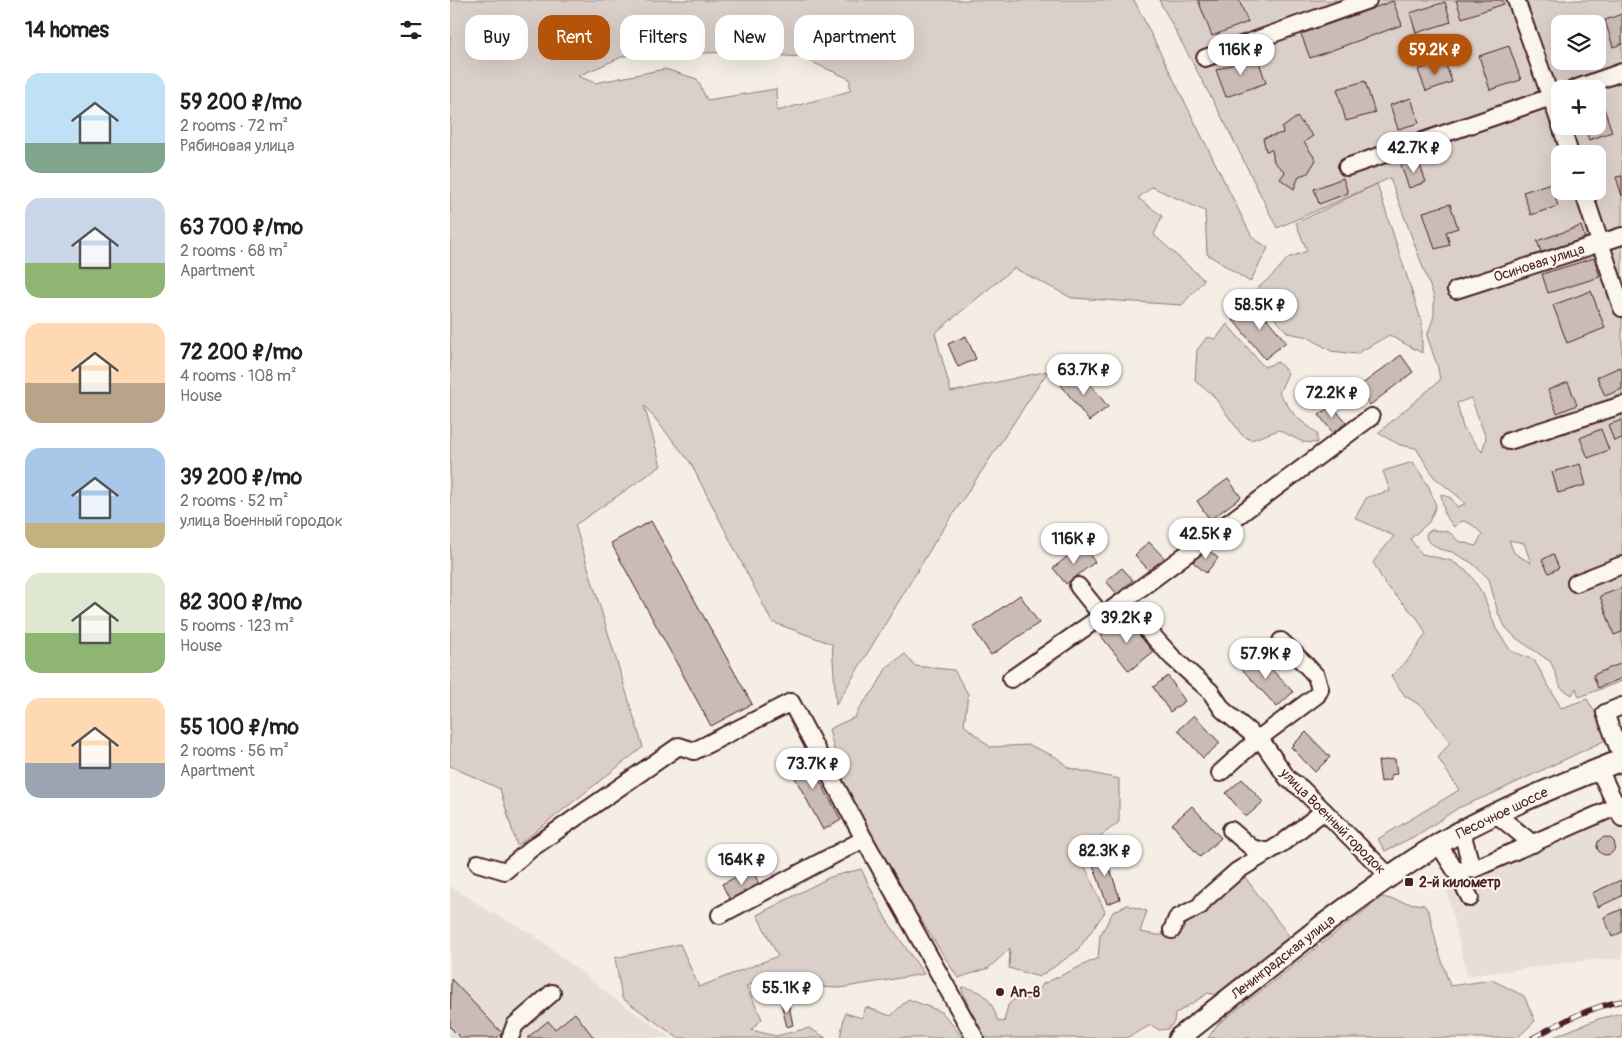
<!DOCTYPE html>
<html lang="en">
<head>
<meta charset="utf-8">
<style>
	:root { --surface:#fff; --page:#f2f2f2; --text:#202124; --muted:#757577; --accent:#b45309 }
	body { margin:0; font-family:Pangolin,sans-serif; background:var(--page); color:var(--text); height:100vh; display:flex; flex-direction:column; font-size:19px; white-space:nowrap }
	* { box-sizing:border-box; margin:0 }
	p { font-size:16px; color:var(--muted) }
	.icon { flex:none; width:28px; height:28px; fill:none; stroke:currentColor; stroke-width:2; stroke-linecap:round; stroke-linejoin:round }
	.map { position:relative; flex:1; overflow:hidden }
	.side { display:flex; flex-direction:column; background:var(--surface); width:450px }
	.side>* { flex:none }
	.top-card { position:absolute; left:15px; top:15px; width:475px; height:45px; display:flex; gap:10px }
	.controls { position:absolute; left:1101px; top:15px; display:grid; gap:10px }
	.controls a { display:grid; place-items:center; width:55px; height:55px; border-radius:10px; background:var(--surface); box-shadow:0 5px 20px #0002; font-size:25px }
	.price { position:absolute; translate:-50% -42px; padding:0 11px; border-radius:18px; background:#fff; color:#222; font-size:16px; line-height:32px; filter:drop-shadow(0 1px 2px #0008) }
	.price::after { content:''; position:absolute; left:50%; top:30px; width:15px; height:11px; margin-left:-8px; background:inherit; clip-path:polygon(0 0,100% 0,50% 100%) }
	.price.on { background:var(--accent); color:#fff }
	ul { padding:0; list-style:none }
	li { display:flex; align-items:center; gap:15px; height:125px; padding:0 25px }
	li span { display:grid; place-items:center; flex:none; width:140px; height:100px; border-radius:15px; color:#555 }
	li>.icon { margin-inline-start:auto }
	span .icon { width:60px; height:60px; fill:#fffc; stroke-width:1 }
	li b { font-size:21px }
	h2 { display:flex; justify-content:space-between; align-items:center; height:60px; padding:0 25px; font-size:21px }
	.tag { padding:0 18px; border-radius:15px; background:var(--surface); box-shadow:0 5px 20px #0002; font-size:18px; line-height:45px }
	.tag.on { background:var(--accent); color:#fff }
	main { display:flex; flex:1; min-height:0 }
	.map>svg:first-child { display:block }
	.built { fill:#e7dfd6 }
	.green { fill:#dbd0c9; stroke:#92787a; fill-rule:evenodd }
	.building { fill:#cabbb6; stroke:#4a1f2b }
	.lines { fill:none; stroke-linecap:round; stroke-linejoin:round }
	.minor-casing { stroke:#4a1f2b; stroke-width:20 }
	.major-casing { stroke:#4a1f2b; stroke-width:24 }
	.minor { stroke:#fbf7ec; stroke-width:16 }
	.major { stroke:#fbf7ec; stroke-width:20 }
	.rail-casing { stroke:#4a1f2b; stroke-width:5.5 }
	.rail { stroke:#fbf7ec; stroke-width:4; stroke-dasharray:11; stroke-linecap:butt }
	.poi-dot { fill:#4a1f2b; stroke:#fbf7ec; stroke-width:2 }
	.labels { text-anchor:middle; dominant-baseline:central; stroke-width:4; stroke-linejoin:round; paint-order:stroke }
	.street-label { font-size:14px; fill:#4a1f2b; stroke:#fbf7ec }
	.poi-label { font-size:14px; font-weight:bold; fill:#4a1f2b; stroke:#fbf7ec; text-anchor:start }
</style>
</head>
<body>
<main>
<section class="side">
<h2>14 homes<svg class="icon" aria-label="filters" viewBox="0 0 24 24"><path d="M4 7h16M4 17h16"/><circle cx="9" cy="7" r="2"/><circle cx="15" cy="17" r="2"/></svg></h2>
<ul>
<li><span style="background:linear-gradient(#bfe0f5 70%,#7fa58c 0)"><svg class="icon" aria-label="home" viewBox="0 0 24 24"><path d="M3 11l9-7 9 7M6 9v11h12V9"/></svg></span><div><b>59 200 ₽/mo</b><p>2 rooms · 72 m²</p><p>Рябиновая улица</p></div></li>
<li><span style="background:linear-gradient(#c9d6e8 65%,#8fb573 0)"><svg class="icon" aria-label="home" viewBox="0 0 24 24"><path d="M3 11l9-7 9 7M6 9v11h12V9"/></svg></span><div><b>63 700 ₽/mo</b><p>2 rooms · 68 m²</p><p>Apartment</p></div></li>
<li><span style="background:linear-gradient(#ffd9b3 60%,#b9a48a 0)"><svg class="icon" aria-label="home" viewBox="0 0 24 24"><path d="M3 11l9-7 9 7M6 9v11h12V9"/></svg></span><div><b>72 200 ₽/mo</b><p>4 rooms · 108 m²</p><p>House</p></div></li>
<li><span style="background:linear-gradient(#a9c7e8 75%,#c2b280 0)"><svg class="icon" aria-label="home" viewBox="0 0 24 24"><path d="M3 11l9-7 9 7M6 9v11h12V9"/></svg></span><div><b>39 200 ₽/mo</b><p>2 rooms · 52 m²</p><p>улица Военный городок</p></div></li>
<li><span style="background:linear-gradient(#dfe7d0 60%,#8fb573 0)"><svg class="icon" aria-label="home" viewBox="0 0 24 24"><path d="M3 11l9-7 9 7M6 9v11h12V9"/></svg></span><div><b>82 300 ₽/mo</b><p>5 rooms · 123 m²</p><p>House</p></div></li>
<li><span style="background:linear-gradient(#ffd9b3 65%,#9aa5b1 0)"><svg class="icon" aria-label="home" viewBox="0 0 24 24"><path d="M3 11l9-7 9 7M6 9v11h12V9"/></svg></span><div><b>55 100 ₽/mo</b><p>2 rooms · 56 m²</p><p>Apartment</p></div></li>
</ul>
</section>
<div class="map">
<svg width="1172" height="1038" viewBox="0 0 1172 1038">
	<rect width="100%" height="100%" fill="#f4eee4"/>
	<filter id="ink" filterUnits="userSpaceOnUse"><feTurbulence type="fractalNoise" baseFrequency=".02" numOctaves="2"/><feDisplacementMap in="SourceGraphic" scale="10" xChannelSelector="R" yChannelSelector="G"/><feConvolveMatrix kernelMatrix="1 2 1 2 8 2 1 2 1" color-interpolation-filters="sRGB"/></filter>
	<g filter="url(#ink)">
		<g class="built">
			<polygon points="1172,815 1172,959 1140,960 1017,976 997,891 1061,861"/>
			<polygon points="0,886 39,911 81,933 169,1002 222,1038 0,1038"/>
		</g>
		<g class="green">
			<path d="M0,0H684L802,237L818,248L800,282L757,254L755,211L702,187L688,198L712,216L704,235L754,280L732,305L622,298L564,268L485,333L501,392L598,371L486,540L386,705L382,644L322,622L240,462L194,405L211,466L125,525L193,747L67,846L50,789L0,766ZM283,52L350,57L400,79V91L327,111L326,89L257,100L247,79L215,69L145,83L128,76L174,56Z"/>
			<path d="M709,0H1172V681L1129,697L1126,688L1122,695L1111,688L1101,662L1066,638L1056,628L1048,613L1039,579L1022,563L1002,552L989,549L977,540L976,534L981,530L996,531L1003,535L1008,541L1026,546L1032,534C1026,528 1021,522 1012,521L1004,527L995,515L991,494L1001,498L1007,507L1015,504L1009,497L984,477L966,448L950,445L928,433L990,380L988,368L977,336L984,316V297L940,178L827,228L777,127ZM1110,24H1148V61H1110ZM1110,89H1148V126H1110ZM1110,154H1148V191H1110ZM1021,398L1036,438L1032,452L1013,428L1007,403ZM1059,540L1074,543L1081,563L1064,553Z"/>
			<polygon points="927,184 972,323 972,353 939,335 906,354 881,351 858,337 838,333 804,296 807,289 825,273 838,258 857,251 846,223"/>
			<polygon points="777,324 814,367 828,362 838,373 829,393 845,416 867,433 867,443 853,442 829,430 801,440 792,435 762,394 745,381 747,350 757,337 766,339"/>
			<polygon points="963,462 979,487 986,506 979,522 960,539 972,554 1002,561 1019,573 1033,594 1046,629 1061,651 1084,660 1111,708 1137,699 1160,738 1044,793 1008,808 969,834 935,851 928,839 1009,790 988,758 1000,742 973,707 955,696 941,676 958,660 976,634 968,619 935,584 923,562 944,536 905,518 917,497 940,491 933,471"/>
			<polygon points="455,654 465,666 504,670 518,694 514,725 540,747 579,745 606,757 619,768 669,779 669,822 648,838 633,862 655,912 627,951 589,977 559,968 560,948 539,968 508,978 416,834 391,777 379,729 405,717 410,707 425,689 437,667"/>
			<polygon points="411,869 436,919 474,974 390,988 348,986 332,973 296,986 312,1019 301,1030 326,1036 359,1028 376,1038 228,1038 172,998 165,958 230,944 249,987 328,956 307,915 380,877"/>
			<path d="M794,876L842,940L771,996L758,993L725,1014L724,1022L718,1029L709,1030L701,1025L676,1038H535L522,1015L511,987C536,990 540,999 548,1021L554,1022L558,1005L566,998L583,999L593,984L648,958L650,936L663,912L677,905L697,911L690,932L707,935H726L760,901Z"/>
			<polygon points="932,897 958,903 974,905 979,912 987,946 1000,986 1042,980 1074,996 1085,1021 1067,1038 758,1038 767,1025"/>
			<polygon points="458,999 492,1012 513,1038 390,1038 395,1013 412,1018 416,1007 441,1016"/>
			<polygon points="1172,1013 1172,1038 1101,1038 1148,1019"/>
		</g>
		<g class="building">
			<polygon points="748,0 789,0 798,22 762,36"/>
			<polygon points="1006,0 1052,0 1054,4 1012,18"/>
			<polygon points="943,1 952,25 860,58 851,34"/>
			<polygon points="995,2 1001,22 966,33 960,13"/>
			<polygon points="1172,14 1172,44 1163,47 1155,20"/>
			<polygon points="1059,46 1071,80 1040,90 1029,56"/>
			<polygon points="807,56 816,83 776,97 766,70"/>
			<polygon points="994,60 1002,82 976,91 968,70"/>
			<polygon points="915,81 925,113 896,121 887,89"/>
			<polygon points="961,98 969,123 948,129 940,105"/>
			<polygon points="1153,105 1162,132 1139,140 1134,126 1148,126 1148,107"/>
			<polygon points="847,117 863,136 854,142 866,160 858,173 849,176 844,189 830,179 835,172 824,162 822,150 816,151 813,138 833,133 832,128"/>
			<polygon points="968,159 976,182 959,188 951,165"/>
			<polygon points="1172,176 1172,196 1166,177"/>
			<polygon points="893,178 898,193 869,204 864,189"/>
			<polygon points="1101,183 1108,206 1081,215 1073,192"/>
			<polygon points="1000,204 1008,228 996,232 1000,245 985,249 973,212"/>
			<polygon points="1131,226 1135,238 1092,254 1087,241"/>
			<polygon points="1144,258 1150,277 1098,293 1092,274"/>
			<polygon points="1141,291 1155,328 1117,343 1103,305"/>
			<polygon points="804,303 836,342 815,359 783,320"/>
			<polygon points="516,336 526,359 508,367 498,344"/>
			<polygon points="951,355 963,372 920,405 907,388"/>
			<polygon points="1170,367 1172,371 1172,389 1155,396 1147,377"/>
			<polygon points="630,370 658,407 639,421 611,385"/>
			<polygon points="1118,382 1127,405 1107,413 1098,390"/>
			<polygon points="882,405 896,423 883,433 869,415"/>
			<polygon points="1172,420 1172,438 1164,441 1158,425"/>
			<polygon points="1151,429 1159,450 1138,458 1130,438"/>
			<polygon points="1130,464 1136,485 1108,493 1102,472"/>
			<polygon points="778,479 791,497 760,520 747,501"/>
			<polygon points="201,521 302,704 261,726 161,543"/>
			<polygon points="699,542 719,563 705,577 685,555"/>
			<polygon points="632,545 645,562 616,584 603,568"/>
			<polygon points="755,547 768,558 756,573 743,562"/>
			<polygon points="1103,554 1109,568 1099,573 1092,560"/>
			<polygon points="672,568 683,580 667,594 656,581"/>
			<polygon points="1172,588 1172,632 1164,635 1150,596"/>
			<polygon points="570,595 589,623 541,655 523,628"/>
			<polygon points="675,617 703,652 679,671 651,636"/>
			<polygon points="805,652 843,692 827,707 790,667"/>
			<polygon points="1172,663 1172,678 1148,688 1143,675"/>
			<polygon points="718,676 735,701 720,712 703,687"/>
			<polygon points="744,715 770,743 753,758 728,730"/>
			<polygon points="856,732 880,757 865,772 841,747"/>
			<polygon points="353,749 391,820 373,830 335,759"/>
			<polygon points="945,759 947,774 941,775 941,780 931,782 928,761"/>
			<polygon points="792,779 813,802 796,817 776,793"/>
			<polygon points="742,806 771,838 750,857 722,824"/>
			<circle cx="1156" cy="846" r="9"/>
			<polygon points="654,851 670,899 657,904 640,856"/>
			<polygon points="302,869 311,888 281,902 272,884"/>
			<polygon points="1171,880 1172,896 1148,907 1142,893"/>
			<polygon points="1172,909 1172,932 1162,937 1154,917"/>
			<polygon points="1,979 52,1033 47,1038 11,1038 0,1027"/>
			<polygon points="338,1001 343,1025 337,1027 331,1003"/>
			<polygon points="125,1013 144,1038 77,1038 98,1021 105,1029"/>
		</g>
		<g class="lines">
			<g class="minor-casing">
				<g id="minor">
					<polyline points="1066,0 1110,123"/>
					<polyline points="755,58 918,0"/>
					<polyline points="1124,89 1172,72"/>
					<polyline points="1111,126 1120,154"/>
					<polyline points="897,167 1110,94"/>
					<polyline points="1133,191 1172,308"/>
					<polyline points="1006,290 1172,236"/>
					<polyline points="921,417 672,602 722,657 760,691 773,710 813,743 838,779 851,788 939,876"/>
					<polyline points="1059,441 1172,405"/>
					<polyline points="1126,583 1172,565"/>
					<polyline points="628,586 652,616"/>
					<polyline points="561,679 672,602"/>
					<polyline points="1172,706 1155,713 1172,758"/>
					<polyline points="1149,769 1172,818"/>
					<polyline points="770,773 808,739 867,695 870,689 866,676 855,664 831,641"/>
					<polyline points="1046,814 1083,844"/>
					<polyline points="781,830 802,848 818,852"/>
					<polyline points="1012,832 1022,869"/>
					<polyline points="989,845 1010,878 1020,898"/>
					<polyline points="28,863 55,871 82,848 229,746 244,751 341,702 414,839 525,1038"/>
					<polyline points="1006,871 1024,869 1172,804"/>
					<polyline points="270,915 414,839"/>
					<polyline points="722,930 727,918 750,906 754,900 787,871 831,844 874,811"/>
					<polyline points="60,1038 65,1025 102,993"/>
				</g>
			</g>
			<g class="major-casing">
				<path id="major" d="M729,1038C776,1001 822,965 869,928C914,895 958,861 1006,834C1059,805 1116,782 1172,760"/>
			</g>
			<use href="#minor" class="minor"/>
			<use href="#major" class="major"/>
			<g class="rail-casing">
				<path id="rail" d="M1083,1038C1111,1022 1140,1007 1172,1001"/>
			</g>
			<use href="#rail" class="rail"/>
		</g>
	</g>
	<g class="poi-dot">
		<rect x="954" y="877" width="10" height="10" rx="2.5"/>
		<circle cx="550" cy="992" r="5"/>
	</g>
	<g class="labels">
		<g class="street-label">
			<text transform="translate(1089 263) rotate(-18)">Осиновая улица</text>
			<text transform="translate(1052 813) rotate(-26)">Песочное шоссе</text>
			<text transform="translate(883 821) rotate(45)">улица Военный городок</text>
			<text transform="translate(833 957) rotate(-38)">Ленинградская улица</text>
		</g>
		<g class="poi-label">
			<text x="969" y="882">2-й километр</text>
			<text x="560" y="992">An-8</text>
		</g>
	</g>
</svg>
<div class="controls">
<a><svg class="icon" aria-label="layers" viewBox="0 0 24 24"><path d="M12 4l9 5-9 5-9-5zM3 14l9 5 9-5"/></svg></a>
<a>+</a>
<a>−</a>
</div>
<b class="price" style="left:791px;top:76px">116K ₽</b>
<b class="price on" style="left:985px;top:76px">59.2K ₽</b>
<b class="price" style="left:964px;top:174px">42.7K ₽</b>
<b class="price" style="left:810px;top:331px">58.5K ₽</b>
<b class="price" style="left:634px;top:396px">63.7K ₽</b>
<b class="price" style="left:882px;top:419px">72.2K ₽</b>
<b class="price" style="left:756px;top:560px">42.5K ₽</b>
<b class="price" style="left:624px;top:565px">116K ₽</b>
<b class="price" style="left:677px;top:644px">39.2K ₽</b>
<b class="price" style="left:816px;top:680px">57.9K ₽</b>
<b class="price" style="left:363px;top:790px">73.7K ₽</b>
<b class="price" style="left:655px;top:877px">82.3K ₽</b>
<b class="price" style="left:292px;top:886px">164K ₽</b>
<b class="price" style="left:337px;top:1014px">55.1K ₽</b>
<div class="top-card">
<a class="tag">Buy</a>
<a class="tag on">Rent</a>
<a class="tag">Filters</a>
<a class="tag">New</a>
<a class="tag">Apartment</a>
</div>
</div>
</main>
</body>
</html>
